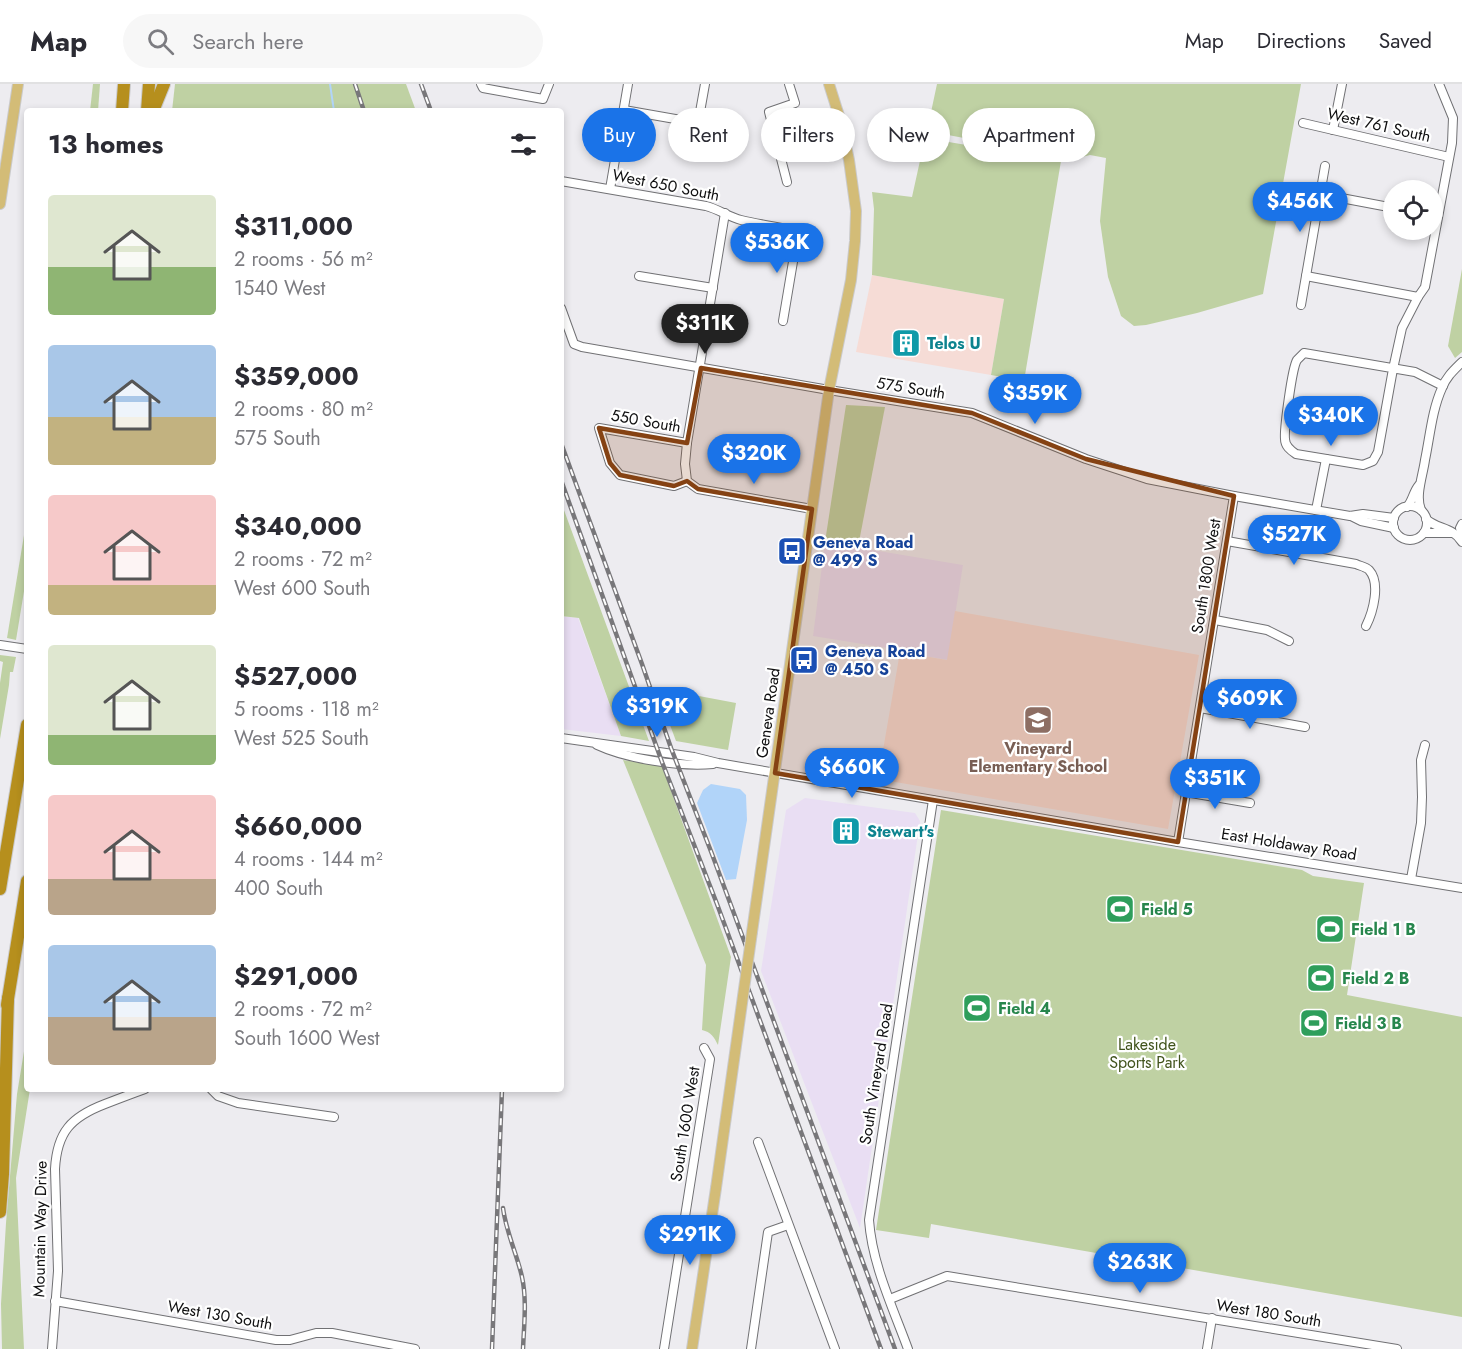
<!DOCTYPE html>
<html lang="en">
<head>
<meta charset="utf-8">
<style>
	:root { --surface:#fff; --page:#f7f7f7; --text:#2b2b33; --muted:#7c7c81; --line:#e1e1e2; --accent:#1a73e8 }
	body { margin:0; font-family:Jost,sans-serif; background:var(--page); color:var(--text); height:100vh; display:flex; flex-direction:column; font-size:22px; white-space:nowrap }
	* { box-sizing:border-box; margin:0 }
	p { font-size:20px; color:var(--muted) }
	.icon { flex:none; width:33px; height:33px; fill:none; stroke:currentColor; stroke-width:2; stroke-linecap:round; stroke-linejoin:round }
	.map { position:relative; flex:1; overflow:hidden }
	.side { position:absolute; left:24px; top:24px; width:540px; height:984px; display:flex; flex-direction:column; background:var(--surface); border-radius:6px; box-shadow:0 3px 9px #0003 }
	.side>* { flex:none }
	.banner { position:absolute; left:582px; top:24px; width:570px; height:54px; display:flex; gap:12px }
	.fabs { position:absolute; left:1383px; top:96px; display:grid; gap:12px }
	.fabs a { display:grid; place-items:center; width:60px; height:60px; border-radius:50%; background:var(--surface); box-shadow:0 3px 9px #0003; font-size:30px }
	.price { position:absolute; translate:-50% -51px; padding:0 14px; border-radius:21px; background:var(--accent); color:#fff; font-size:20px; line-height:39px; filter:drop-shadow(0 2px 3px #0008) }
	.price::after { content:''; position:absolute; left:50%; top:36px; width:18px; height:14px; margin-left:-9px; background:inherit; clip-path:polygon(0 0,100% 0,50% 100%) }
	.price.active { background:#222; color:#fff }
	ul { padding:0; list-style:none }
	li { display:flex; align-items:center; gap:18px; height:150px; padding:0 24px }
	li span { display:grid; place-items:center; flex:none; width:168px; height:120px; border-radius:6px; color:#555 }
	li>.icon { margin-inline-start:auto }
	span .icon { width:72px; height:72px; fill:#fffc; stroke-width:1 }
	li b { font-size:26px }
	h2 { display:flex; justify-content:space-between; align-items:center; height:72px; padding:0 24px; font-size:26px }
	.tag { padding:0 21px; border-radius:27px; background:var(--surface); box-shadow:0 3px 9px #0003; font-size:21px; line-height:54px }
	.tag.active { background:var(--accent); color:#fff }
	header { display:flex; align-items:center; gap:36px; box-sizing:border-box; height:84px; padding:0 30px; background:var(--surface); border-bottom:2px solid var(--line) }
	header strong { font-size:28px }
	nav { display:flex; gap:33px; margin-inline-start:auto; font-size:21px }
	.search { width:420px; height:54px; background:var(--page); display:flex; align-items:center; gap:15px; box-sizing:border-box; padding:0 21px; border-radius:33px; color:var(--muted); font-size:22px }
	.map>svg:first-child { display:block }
	.commercial { fill:#e9def3 }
	.education { fill:#f6dcd6 }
	.green { fill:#bfd1a3 }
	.water { fill:#b1d4f9 }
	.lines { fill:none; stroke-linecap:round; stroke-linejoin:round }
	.stream { stroke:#b1d4f9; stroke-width:2 }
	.minor-casing { stroke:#717174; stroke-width:10 }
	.major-casing { stroke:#cacacb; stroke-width:12 }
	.highway-casing { stroke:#cacacb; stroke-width:14 }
	.minor { stroke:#fff; stroke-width:8 }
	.major { stroke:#d3bc77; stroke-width:10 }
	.highway { stroke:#b68f1d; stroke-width:12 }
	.rail-casing { stroke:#78777a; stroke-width:4.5 }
	.rail { stroke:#fff; stroke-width:2; stroke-dasharray:7; stroke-linecap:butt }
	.major-bridge-casing { stroke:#cacacb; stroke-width:12; stroke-linecap:butt }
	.major-bridge { stroke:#d3bc77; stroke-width:10 }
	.marked { fill:#854213; fill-opacity:0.2; stroke:#854213; stroke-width:4.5; stroke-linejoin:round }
	.labels { text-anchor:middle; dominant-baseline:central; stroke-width:4.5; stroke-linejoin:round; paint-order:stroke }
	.street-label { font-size:16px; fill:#101011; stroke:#fff }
	.culture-label { font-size:16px; font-weight:bold; fill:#0d838f; stroke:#fff; text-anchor:start }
	.transit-label { font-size:16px; font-weight:bold; fill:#164399; stroke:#fff; text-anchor:start }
	.education-label { font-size:16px; font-weight:bold; fill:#785e54; stroke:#fff }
	.leisure-label { font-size:16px; font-weight:bold; fill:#27864d; stroke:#fff; text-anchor:start }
	.park-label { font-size:16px; fill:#41531c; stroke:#fff }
</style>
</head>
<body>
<header>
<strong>Map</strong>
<div class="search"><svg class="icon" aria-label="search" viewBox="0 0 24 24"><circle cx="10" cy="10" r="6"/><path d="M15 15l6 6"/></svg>Search here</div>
<nav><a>Map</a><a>Directions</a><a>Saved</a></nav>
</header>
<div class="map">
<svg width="1462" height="1265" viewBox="0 0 1462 1265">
	<rect width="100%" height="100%" fill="#edecf0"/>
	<g class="commercial">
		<polygon points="825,458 963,481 948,576 900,568 887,564 813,552"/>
		<polygon points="561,532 578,534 621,652 561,645"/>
		<polygon points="805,714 915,729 920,737 860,1144 761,887 786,726"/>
	</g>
	<g class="education">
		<polygon points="872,191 1004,215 991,291 856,268"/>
		<polygon points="955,527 1199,571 1168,745 878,695 900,568 947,576"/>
	</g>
	<g class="green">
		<polygon points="93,0 100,0 98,27 90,27"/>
		<polygon points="175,0 406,0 416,27 172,27"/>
		<polygon points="937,0 1301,0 1263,210 1197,229 1146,241 1134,242 1121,232 1108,193 1100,137 1106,74 1090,71 1074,75 927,47"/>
		<polygon points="925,54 1061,77 1024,297 991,291 1004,215 872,191 874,125 872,108 912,113"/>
		<polygon points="1462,185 1462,268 1455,274 1448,262"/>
		<polygon points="846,321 885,323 858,463 825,458"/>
		<polygon points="561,418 649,657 621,652 579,534 561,532"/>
		<polygon points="27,433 27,489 16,556 7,554"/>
		<polygon points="0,571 16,573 13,588 10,588 9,601 0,655 0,599 3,578 0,577"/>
		<polygon points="683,609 736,619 728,666 676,657 661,617 665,616 681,618"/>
		<path d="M623,676L662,682L731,873L718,961C714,953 711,948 702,946L706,881Z"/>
		<polygon points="941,726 1302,786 1313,792 1364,799 1347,911 1462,933 1462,1233 931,1140 929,1154 876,1146"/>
		<polygon points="27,949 27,1005 30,1005 16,1094 24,1265 2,1265 1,1220 6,1139 17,1010"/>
	</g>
	<polygon class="water" points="711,700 740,705 746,711 747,736 736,795 726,796 697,719 703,706"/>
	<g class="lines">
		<polyline class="stream" points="330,0 334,27"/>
		<g class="minor-casing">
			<g id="minor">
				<polyline points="481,0 483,4 543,15 549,0"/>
				<path d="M1439,0L1453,34L1452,59L1425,203L1418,213L1402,244L1393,285L1378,368L1373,377L1363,381L1296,370C1290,366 1285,362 1285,355C1284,345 1292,284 1297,276C1299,274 1302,271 1304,269L1415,288L1443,302"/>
				<polyline points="624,26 698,39 705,0"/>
				<polyline points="1303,39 1449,73"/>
				<polyline points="1333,46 1342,0"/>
				<path d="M561,97L706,122C718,125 729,133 741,136C760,141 779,142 798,148L783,237"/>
				<polyline points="787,98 769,28 795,19 789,0"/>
				<polyline points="610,105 628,0"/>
				<polyline points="1320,110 1394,124"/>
				<polyline points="725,129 687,359 685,380 687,397 698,405 812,425"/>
				<polyline points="639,192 713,204"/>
				<polyline points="1306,192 1418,213"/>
				<polyline points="1301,221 1325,82"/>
				<polyline points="561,224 574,260 582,263 829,306 972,329 1086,375 1147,395 1234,412 1350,432 1363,430 1394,434"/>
				<polyline points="687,397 674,402 620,391 610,379 599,344 687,359"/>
				<circle cx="1410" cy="439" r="17"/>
				<path d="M1407,423C1413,416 1413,408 1419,401"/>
				<polyline points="1316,426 1326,375"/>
				<path d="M1421,426C1415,412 1423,391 1425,376C1430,352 1432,326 1442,304C1446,293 1454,286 1462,278"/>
				<polyline points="1351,432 1361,437 1394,444"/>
				<path d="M1426,435C1438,446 1452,442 1462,458"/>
				<polyline points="1424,449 1452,449"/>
				<polyline points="1458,452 1461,448 1460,444 1462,440"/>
				<path d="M1227,457L1356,480C1360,482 1366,483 1369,486C1381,499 1373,528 1366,542"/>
				<polyline points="1215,536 1267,546 1289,557"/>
				<polyline points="0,561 27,565"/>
				<polyline points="1200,624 1305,643"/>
				<polyline points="561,654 694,673 718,679 1178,758 1462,804"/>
				<path d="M597,661C627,675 680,683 713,680"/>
				<polyline points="1185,708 1250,719"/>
				<polyline points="1178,758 1234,412"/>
				<polyline points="1411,795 1421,739 1422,713 1421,676 1425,661"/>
				<polyline points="211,1005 218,1012 238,1019 334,1033"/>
				<polyline points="758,1058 835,1265"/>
				<polyline points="890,1215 947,1192 1397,1265"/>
				<polyline points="55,1217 276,1256 290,1256 316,1249 332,1249 415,1265"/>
				<path d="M52,1265L58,1187L55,1085C57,1048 71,1033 105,1020C118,1015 131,1010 145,1005"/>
				<polyline points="664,1265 710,975 704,964"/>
				<polyline points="751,1265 768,1148 788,1141"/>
				<path d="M908,1265C893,1224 872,1180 869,1136L933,716"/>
				<polyline points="1207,1265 1212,1234"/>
			</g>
		</g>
		<g class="major-casing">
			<g id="major">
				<polyline points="0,120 18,0"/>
				<polyline points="752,848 829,306 851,196 855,157 856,127 849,76 840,35 829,0"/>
				<polyline points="692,1265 716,1104"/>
			</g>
		</g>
		<g class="highway-casing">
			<g id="highway">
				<polyline points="122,27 124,0"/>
				<polyline points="147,27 149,0"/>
				<polyline points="153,27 164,0"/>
				<polyline points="0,805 27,641"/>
				<polyline points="7,921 27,797"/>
				<polyline points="0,1128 3,1090 8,914"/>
			</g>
		</g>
		<use href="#minor" class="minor"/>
		<use href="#major" class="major"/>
		<use href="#highway" class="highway"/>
		<g class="rail-casing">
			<g id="rail">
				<polyline points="355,0 364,27"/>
				<polyline points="421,0 431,27"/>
				<polyline points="561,359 642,580 671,664 712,770 895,1265"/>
				<polyline points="561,396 662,678 717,820 881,1265"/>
				<path d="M503,1124C506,1148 517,1170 522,1193C527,1216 524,1241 523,1265"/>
				<polyline points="492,1265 502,1005"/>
			</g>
		</g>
		<use href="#rail" class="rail"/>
		<g class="major-bridge-casing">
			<polyline id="major-bridge" points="716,1104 752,848"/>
		</g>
		<use href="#major-bridge" class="major-bridge"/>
	</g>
	<path class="marked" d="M701,284L972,329L1086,375L1234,412L1178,758L775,689L812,425L698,405L687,397L674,402L620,391L610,379L599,344L687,359Z"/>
	<defs>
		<g id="building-square" transform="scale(1.5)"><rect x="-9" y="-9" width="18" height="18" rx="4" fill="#0f9aa8" stroke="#fff"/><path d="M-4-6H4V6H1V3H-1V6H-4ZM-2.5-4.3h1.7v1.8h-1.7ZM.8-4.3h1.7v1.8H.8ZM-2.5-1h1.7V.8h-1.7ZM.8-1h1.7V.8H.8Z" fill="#fff"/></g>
		<g id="bus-square" transform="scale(1.5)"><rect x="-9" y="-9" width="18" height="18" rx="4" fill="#1a4fb4" stroke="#fff"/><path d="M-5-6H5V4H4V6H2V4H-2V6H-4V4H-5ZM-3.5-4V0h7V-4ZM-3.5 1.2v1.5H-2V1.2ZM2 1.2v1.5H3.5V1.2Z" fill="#fff"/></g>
		<g id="school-square" transform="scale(1.5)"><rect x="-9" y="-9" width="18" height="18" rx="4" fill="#8d6e63" stroke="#fff"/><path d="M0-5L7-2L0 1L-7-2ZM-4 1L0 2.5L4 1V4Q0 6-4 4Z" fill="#fff"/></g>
		<g id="stadium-square" transform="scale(1.5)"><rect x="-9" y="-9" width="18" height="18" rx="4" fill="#2e9e5b" stroke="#fff"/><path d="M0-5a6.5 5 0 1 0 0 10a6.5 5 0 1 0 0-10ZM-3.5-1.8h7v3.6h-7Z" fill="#fff"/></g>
	</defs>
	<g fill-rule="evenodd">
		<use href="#building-square" x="906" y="259"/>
		<use href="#bus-square" x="792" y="467"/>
		<use href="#bus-square" x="804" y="576"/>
		<use href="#school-square" x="1038" y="636"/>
		<use href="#building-square" x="846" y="747"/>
		<use href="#stadium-square" x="1120" y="825"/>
		<use href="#stadium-square" x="1330" y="845"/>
		<use href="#stadium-square" x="1321" y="894"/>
		<use href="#stadium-square" x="977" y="924"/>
		<use href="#stadium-square" x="1314" y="939"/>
	</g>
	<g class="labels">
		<g class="street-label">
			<text transform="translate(1379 41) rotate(13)">West 761 South</text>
			<text transform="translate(666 101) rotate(11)">West 650 South</text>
			<text transform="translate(911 304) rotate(9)">575 South</text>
			<text transform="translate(646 337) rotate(10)">550 South</text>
			<text transform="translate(1206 492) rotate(-81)">South 1800 West</text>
			<text transform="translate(768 629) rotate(-82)">Geneva Road</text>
			<text transform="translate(1289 760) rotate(9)">East Holdaway Road</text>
			<text transform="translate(876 990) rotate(-81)">South Vineyard Road</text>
			<text transform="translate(685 1040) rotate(-81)">South 1600 West</text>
			<text transform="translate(40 1145) rotate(-89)">Mountain Way Drive</text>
			<text transform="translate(1269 1229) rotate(9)">West 180 South</text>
			<text transform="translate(220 1231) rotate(10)">West 130 South</text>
		</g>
		<g class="culture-label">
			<text x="927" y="259">Telos U</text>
			<text x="867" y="747">Stewart's</text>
		</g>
		<g class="transit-label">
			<text x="813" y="458">Geneva Road<tspan x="813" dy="18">@ 499 S</tspan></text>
			<text x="825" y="567">Geneva Road<tspan x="825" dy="18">@ 450 S</tspan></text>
		</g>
		<g class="education-label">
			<text x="1038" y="664">Vineyard<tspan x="1038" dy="18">Elementary School</tspan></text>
		</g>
		<g class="leisure-label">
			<text x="1141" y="825">Field 5</text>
			<text x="1351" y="845">Field 1 B</text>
			<text x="1342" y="894">Field 2 B</text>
			<text x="998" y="924">Field 4</text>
			<text x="1335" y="939">Field 3 B</text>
		</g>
		<g class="park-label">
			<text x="1147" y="960">Lakeside<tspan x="1147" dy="18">Sports Park</tspan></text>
		</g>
	</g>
</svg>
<div class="fabs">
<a><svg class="icon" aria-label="locate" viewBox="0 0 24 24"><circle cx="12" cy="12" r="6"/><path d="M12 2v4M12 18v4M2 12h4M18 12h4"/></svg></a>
</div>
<b class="price" style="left:1300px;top:149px">$456K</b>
<b class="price" style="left:777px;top:190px">$536K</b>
<b class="price active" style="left:705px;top:271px">$311K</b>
<b class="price" style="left:1035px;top:341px">$359K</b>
<b class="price" style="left:1331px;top:363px">$340K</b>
<b class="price" style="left:754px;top:401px">$320K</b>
<b class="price" style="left:1294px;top:482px">$527K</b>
<b class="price" style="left:1250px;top:646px">$609K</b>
<b class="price" style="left:657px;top:654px">$319K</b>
<b class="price" style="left:852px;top:715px">$660K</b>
<b class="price" style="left:1215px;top:726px">$351K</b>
<b class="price" style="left:690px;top:1182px">$291K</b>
<b class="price" style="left:1140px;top:1210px">$263K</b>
<div class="banner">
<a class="tag active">Buy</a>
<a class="tag">Rent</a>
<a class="tag">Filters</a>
<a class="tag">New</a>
<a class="tag">Apartment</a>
</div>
<section class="side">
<h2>13 homes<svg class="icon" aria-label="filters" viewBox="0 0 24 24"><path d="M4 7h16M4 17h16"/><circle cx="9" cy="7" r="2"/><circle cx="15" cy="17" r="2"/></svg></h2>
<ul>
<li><span style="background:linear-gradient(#dfe7d0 60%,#8fb573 0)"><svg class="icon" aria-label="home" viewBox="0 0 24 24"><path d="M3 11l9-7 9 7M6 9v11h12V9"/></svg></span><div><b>$311,000</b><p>2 rooms · 56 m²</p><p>1540 West</p></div></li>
<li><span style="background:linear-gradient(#a9c7e8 60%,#c2b280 0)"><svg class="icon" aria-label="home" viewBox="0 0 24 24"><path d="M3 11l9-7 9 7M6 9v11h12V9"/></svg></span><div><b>$359,000</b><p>2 rooms · 80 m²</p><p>575 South</p></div></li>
<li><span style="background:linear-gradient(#f6c9c9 75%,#c2b280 0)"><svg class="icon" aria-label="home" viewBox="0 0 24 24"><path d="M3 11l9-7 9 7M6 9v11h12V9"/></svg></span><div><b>$340,000</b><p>2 rooms · 72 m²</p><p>West 600 South</p></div></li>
<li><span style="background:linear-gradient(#dfe7d0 75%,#8fb573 0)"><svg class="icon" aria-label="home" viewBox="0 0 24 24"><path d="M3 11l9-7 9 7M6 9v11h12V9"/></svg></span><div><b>$527,000</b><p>5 rooms · 118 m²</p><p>West 525 South</p></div></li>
<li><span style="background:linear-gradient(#f6c9c9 70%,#b9a48a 0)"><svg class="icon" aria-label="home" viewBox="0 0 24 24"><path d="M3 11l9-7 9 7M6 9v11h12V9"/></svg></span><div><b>$660,000</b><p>4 rooms · 144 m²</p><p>400 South</p></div></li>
<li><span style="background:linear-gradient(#a9c7e8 60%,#b9a48a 0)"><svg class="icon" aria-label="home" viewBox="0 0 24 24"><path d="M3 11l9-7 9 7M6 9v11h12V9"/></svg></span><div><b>$291,000</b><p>2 rooms · 72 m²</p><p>South 1600 West</p></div></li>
</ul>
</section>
</div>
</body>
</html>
